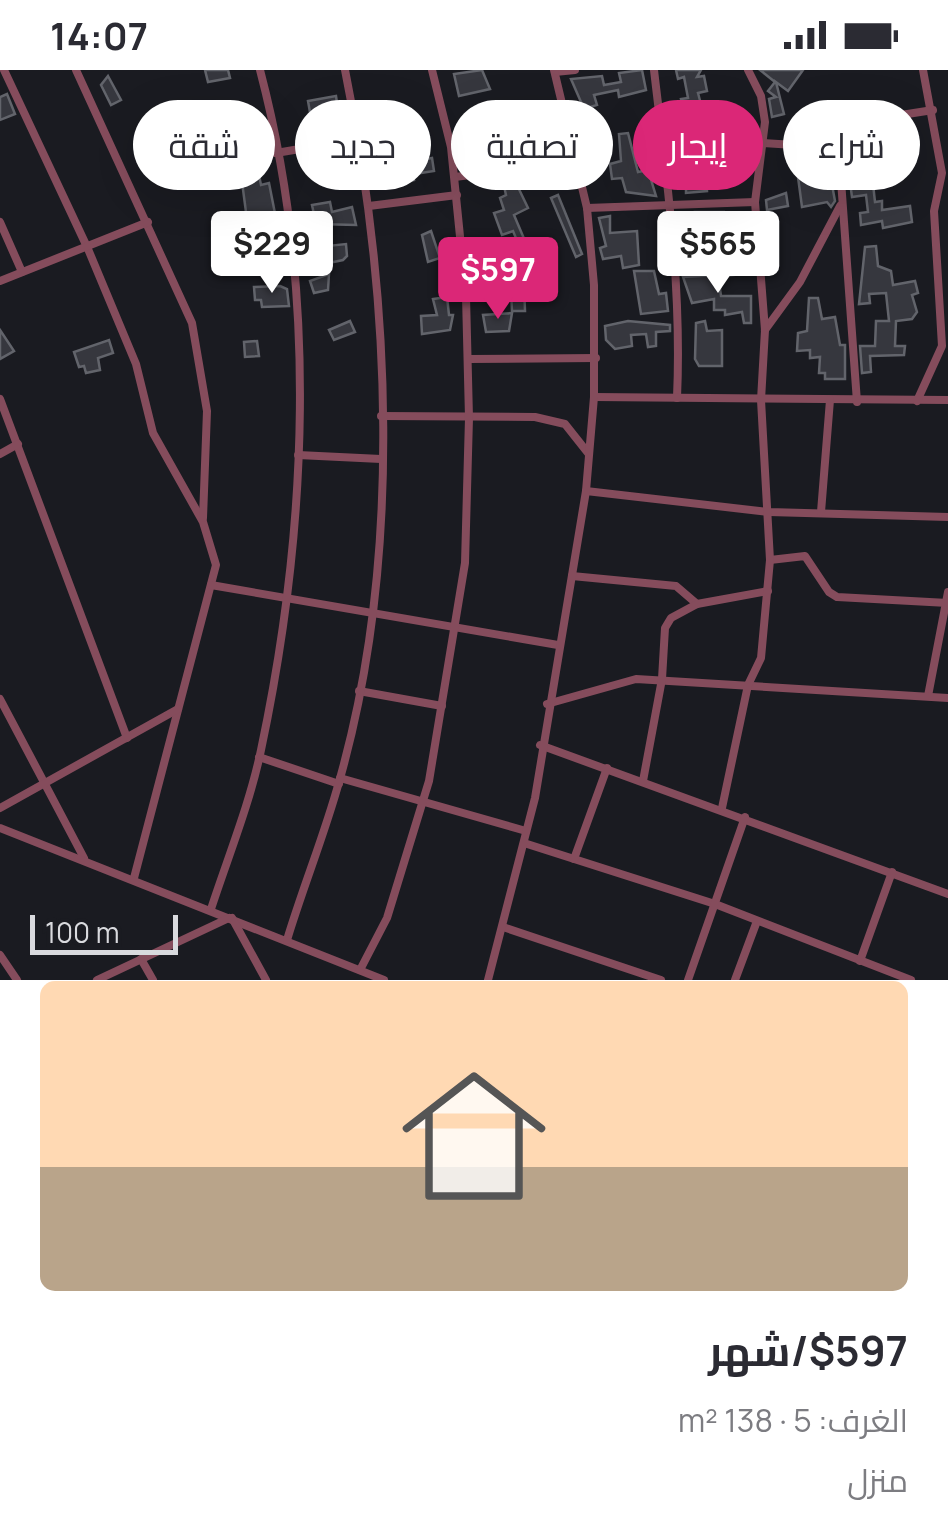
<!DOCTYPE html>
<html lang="ar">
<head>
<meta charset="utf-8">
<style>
	:root { --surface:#fff; --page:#f7f7f7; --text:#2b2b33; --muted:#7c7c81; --line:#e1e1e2; --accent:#db2777 }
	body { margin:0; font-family:Manrope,Cairo,sans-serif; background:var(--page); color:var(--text); direction:rtl; height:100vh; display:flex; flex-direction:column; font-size:38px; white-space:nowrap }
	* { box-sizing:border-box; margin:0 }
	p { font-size:32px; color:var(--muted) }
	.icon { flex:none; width:55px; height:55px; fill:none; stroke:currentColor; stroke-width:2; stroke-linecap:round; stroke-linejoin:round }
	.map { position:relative; height:910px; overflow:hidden; direction:ltr }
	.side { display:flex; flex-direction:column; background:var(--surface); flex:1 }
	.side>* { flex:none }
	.hud { position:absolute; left:30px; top:30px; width:890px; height:90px; direction:rtl; display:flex; gap:20px }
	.scale { position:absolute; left:30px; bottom:25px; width:148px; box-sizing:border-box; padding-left:10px; border:5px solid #d9dade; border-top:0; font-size:28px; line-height:35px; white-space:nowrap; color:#d9dade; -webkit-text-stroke:8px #1a1b21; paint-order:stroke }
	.price { position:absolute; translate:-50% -85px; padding:0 22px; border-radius:10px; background:#fff; color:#222; font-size:32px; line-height:65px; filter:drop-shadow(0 2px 5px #0008) }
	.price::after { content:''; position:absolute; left:50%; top:60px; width:30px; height:22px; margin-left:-15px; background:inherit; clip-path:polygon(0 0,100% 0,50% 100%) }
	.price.active { background:var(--accent); color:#fff }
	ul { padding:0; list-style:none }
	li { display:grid; align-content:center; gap:20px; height:530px; padding:0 40px }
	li+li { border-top:2px solid var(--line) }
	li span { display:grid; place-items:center; height:310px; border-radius:15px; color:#555 }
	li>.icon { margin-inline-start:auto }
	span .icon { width:180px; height:180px; fill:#fffc; stroke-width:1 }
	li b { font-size:42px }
	.tag { padding:0 35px; border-radius:45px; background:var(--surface); box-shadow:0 10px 40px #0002; font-size:35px; line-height:90px }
	.tag.active { background:var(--accent); color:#fff }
	.status { display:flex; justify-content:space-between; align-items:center; height:70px; padding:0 50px; background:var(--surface); direction:ltr }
	.status svg { height:28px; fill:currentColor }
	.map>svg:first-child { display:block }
	.building { fill:#36373e; stroke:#62646b; stroke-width:2.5 }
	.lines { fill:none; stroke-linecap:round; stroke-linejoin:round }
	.minor { stroke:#854c5c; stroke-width:8 }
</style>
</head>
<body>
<div class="status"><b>14:07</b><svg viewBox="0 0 49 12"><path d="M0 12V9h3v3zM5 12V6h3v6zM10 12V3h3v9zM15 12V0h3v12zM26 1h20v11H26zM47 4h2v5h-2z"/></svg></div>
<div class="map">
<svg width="948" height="910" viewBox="0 0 948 910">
	<rect width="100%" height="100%" fill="#1a1b21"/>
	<g class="building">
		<polygon points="205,0 228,0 230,8 208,12"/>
		<polygon points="482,0 490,19 459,26 454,4"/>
		<polygon points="642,0 646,20 619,27 618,20 594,25 597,35 584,39 571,9 602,6 604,15 621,12 619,3"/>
		<polygon points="676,0 701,0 697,7 704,6 707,21 698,23 703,42 716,38 724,67 711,70 709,61 691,65 689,57 681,59 678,46 685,45 681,29 688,28 684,7 678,9"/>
		<polygon points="760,0 803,0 788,21 776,12 784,44 772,47 769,29 776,27 768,21 775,12"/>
		<polygon points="108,6 121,30 111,35 101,15"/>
		<polygon points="7,24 15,44 0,50 0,27"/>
		<polygon points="336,26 337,33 320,36 325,53 336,51 338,63 321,66 318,54 325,53 312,54 308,31"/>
		<polygon points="262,51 267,84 255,86 261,115 269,113 280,169 269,170 270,176 251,180 239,89 205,96 201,79 234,72 232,56"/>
		<polygon points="845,61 857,61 867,73 912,61 917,71 915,79 904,82 903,100 873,114 875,132 882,131 882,140 910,136 912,152 883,158 882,151 861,155 860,143 868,142 866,125 852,127 849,105 871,103 869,86 848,89"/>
		<polygon points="628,63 638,102 648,100 656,126 626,122 622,108 612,109 610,94 621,91 619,64"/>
		<polygon points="432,88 434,101 414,104 410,92"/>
		<polygon points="686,88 704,88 707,121 686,123"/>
		<polygon points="412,102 414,110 380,117 378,111"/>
		<polygon points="830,104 835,131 831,137 827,132 802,137 798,107"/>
		<polygon points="516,113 528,138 514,145 539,204 532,206 513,161 502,165 494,143 504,140 500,128 506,125 504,116"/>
		<polygon points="786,123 788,136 767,140 766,130"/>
		<polygon points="558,125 582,184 576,187 551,128"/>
		<polygon points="330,132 332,142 352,137 356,155 316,154 312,135"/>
		<polygon points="695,142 724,142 726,155 742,153 750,168 724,172 726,187 719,188 717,176 691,179 689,167 698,165"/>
		<polygon points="610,146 610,163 637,161 639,195 623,198 621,186 603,189 600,178 606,176 599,148"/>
		<polygon points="431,161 440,188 428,192 422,165"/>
		<polygon points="346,174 347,186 343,190 319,195 317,177"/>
		<polygon points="876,176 878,196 891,201 893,215 915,211 918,223 912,225 917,242 912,249 896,251 895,276 905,276 904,285 870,286 871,302 862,303 860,276 875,276 876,251 889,251 886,223 869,224 870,233 859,234 865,177"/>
		<polygon points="752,186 753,203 723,206 723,191"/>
		<polygon points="634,201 654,201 659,224 666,223 668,241 641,244"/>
		<polygon points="329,204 328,220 314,223 310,211"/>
		<polygon points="718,205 721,226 751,226 751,253 744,253 742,242 725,245 725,240 714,240 714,229 692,233 683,207"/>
		<polygon points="492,214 524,214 525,241 512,241 511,222 494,224"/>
		<polygon points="280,216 287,219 289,236 262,237 261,230 255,230 254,217"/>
		<polygon points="447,227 449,245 453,245 450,260 422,264 421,246 437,245 433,229"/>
		<polygon points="809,228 818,228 822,249 835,247 840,275 845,275 845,309 825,309 825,303 819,303 820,287 810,288 810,280 797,281 798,263 807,261"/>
		<polygon points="512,243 509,261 486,262 483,245"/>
		<polygon points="350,251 355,262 334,270 329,260"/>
		<polygon points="628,251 670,255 670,261 656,262 656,276 648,277 646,264 631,265 632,276 615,279 606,270 605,256"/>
		<polygon points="705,251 707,261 722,260 722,296 699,296 695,289 696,253"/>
		<polygon points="0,260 14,281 0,289"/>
		<polygon points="109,270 113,283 98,288 100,300 86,303 84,296 79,297 74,282"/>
		<polygon points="257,271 259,286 245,287 244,272"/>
	</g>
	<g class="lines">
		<g class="minor">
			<polyline points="4,0 88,179 136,294 153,363 203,452 216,495 134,808"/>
			<polyline points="76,0 192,253 207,341 203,448"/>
			<path d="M654,0C667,111 682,216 677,328"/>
			<polyline points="555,2 575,0"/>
			<polyline points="763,73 841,78"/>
			<polyline points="276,83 359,69"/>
			<polyline points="455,107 577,91"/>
			<polyline points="369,136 457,125"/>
			<polyline points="587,138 755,132"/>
			<polyline points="0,152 22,202"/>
			<polyline points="0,211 148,152"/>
			<polyline points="765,260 800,212 840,136"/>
			<polyline points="468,289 596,288"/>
			<polyline points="594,327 948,330"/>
			<polyline points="0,329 127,668"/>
			<polyline points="917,331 942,276 934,141 942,103 923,0"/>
			<polyline points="857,332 837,55 933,40"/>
			<polyline points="381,346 535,347 565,354 588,383"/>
			<polyline points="0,384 18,374"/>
			<polyline points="298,385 381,389"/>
			<polyline points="586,421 769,442 948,447"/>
			<polyline points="821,442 830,330"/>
			<polyline points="770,490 805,486 829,522 837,527 948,533"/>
			<polyline points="572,506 676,516 697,534"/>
			<polyline points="211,515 558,575"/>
			<polyline points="359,621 442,636"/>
			<polyline points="928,626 948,522"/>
			<polyline points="0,629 84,788"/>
			<polyline points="547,634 636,609 948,628"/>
			<polyline points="540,675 948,824"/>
			<polyline points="259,687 339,714"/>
			<polyline points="340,708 526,761"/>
			<polyline points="643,711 662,609 665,558 671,548 697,534 768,521"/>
			<polyline points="0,738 178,639"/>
			<polyline points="722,738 748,615 761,588 770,490 761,330 765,260 755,132 765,52 761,26 748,0"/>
			<polyline points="0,758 384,910"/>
			<polyline points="524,773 715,834 911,910"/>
			<polyline points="574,789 607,698"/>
			<path d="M211,839C228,787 250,733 261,680C308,458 318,220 260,0"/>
			<polyline points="232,848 266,910"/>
			<polyline points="503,857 661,910"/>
			<path d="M287,870C303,817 324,766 339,712C403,488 391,226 345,0"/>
			<polyline points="0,885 17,910"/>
			<polyline points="141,889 153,910"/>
			<polyline points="860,891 892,802"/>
			<polyline points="360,900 387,848 429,711 465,493 469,348 466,226 451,77 432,0"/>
			<polyline points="97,910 229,848"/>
			<polyline points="488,910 535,728 586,421 594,327 594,215 587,138 554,0"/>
			<polyline points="688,910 745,747"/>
			<polyline points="735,910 757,851"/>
		</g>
	</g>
</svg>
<div class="scale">100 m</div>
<b class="price" style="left:272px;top:226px">$229</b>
<b class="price" style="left:718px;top:226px">$565</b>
<b class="price active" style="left:498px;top:252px">$597</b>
<div class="hud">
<a class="tag">شراء</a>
<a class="tag active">إيجار</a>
<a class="tag">تصفية</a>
<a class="tag">جديد</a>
<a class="tag">شقة</a>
</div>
</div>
<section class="side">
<ul>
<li><span style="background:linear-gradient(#ffd9b3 60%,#b9a48a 0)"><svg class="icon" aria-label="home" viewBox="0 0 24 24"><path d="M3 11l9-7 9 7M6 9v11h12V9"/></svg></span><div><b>$597/شهر</b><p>الغرف: 5 · 138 m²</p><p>منزل</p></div></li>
</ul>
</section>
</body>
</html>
